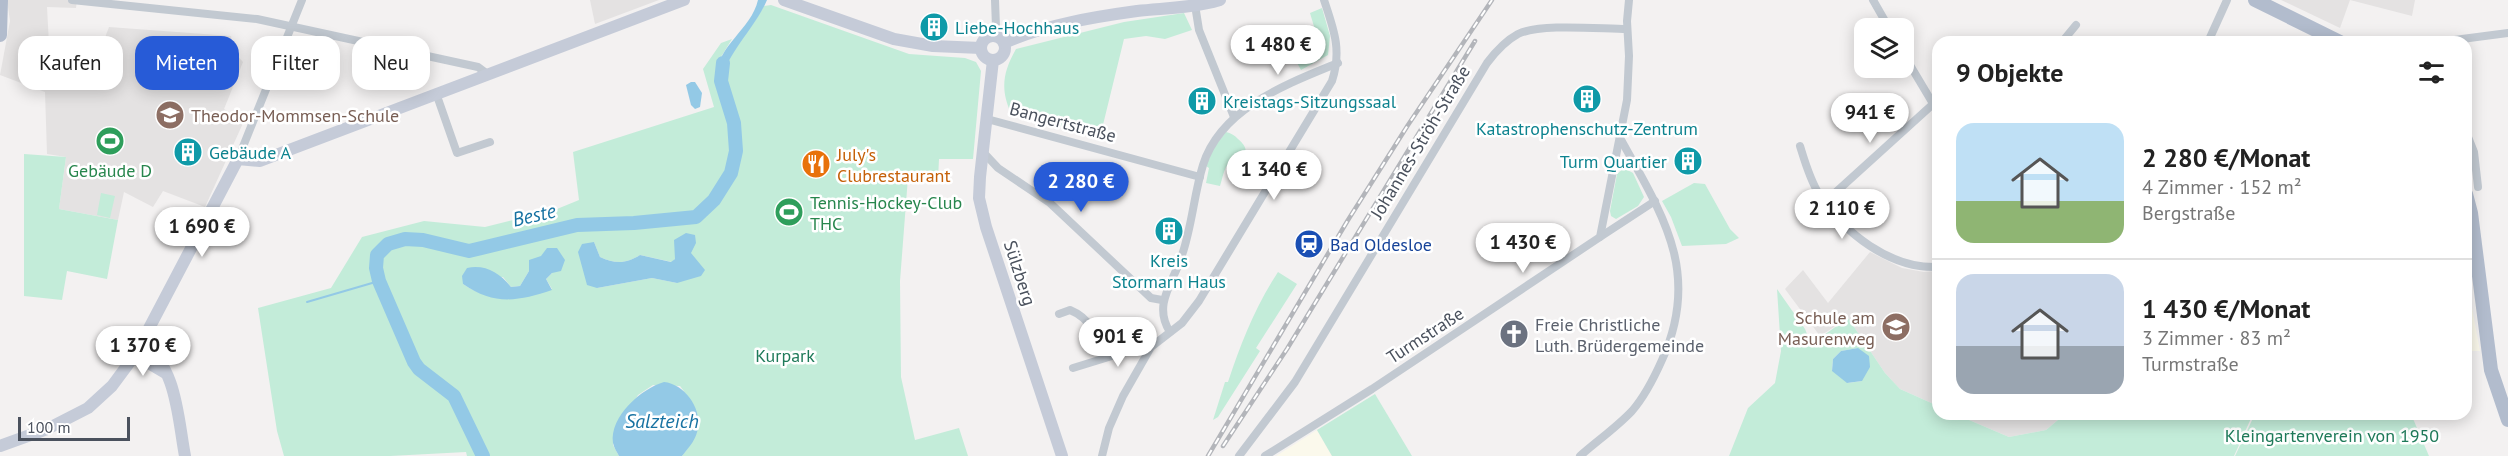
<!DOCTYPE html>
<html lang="de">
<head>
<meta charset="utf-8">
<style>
	:root { --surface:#fff; --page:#f6f6f6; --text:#222; --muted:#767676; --line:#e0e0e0; --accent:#275bd7 }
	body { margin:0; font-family:"PT Sans",sans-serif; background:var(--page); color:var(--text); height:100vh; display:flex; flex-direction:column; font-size:22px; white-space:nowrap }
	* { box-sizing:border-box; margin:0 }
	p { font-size:20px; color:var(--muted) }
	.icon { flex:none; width:33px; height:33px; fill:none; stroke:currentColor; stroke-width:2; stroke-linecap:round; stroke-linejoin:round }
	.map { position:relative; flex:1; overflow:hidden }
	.panel { position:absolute; left:1932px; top:36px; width:540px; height:384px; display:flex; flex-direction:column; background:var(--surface); border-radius:18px; box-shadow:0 3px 15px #0003 }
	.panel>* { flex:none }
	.top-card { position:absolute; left:18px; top:36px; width:570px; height:54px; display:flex; gap:12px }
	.tools { position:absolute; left:1854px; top:18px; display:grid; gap:12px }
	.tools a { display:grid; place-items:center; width:60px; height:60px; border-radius:12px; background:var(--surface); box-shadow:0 3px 15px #0003; font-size:30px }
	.scale { position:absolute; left:18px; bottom:15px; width:112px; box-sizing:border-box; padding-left:6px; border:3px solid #4a515d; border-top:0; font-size:16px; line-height:21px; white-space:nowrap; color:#4a515d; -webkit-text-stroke:4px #fff; paint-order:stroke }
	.price { position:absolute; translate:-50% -51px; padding:0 14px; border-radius:21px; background:#fff; color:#222; font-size:20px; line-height:39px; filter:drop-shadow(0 2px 3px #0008) }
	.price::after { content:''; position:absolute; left:50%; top:36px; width:18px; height:14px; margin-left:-9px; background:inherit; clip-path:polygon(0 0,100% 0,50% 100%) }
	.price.on { background:var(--accent); color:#fff }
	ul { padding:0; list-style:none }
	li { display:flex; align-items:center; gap:18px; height:150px; padding:0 24px }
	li+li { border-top:2px solid var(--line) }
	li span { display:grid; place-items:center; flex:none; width:168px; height:120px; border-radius:18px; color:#555 }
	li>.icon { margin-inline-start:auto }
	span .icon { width:72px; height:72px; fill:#fffc; stroke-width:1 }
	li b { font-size:26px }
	h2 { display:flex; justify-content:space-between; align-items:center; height:72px; padding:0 24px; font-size:26px }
	.pill { padding:0 21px; border-radius:18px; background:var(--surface); box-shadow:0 3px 15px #0003; font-size:21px; line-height:54px }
	.pill.on { background:var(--accent); color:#fff }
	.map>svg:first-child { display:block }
	.commercial { fill:#fbf9ec }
	.education { fill:#e4e2e2 }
	.green { fill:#c3ecd9; fill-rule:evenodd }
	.water { fill:#93c9e6 }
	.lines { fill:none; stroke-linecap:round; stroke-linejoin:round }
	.stream { stroke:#93c9e6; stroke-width:2 }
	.river { stroke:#93c9e6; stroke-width:14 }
	.street { stroke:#c2c9d1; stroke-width:8 }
	.secondary { stroke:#c5cbd8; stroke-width:12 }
	.primary { stroke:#b2bccd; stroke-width:14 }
	.rail-casing { stroke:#b3b5ba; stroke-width:4.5 }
	.rail { stroke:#fff; stroke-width:2; stroke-dasharray:7; stroke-linecap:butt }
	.labels { text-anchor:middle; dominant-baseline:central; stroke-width:5; stroke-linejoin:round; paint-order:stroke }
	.culture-label { font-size:18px; fill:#0d838f; stroke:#fff; text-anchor:start }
	.education-label { font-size:18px; fill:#785e54; stroke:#fff; text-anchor:start }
	.street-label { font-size:18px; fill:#4a515d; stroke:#fff }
	.food-label { font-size:18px; fill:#c56008; stroke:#fff; text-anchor:start }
	.leisure-label { font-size:18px; fill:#27864d; stroke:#fff }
	.transit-label { font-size:18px; fill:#164399; stroke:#fff; text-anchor:start }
	.worship-label { font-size:18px; fill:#5b616d; stroke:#fff; text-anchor:start }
	.park-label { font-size:18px; fill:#1e7a59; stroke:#fff }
	.water-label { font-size:20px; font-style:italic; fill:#1772a2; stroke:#fff }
</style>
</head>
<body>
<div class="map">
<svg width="2508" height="456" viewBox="0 0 2508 456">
	<rect width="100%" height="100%" fill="#f3f1f1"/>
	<g class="commercial">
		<polygon points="2466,307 2472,308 2480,351 2466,351"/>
		<polygon points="1317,430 1332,456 1276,456"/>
	</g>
	<g class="education">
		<polygon points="7,0 77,0 76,8 47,7 49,44 84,52 92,59 103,43 109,27 231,36 233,51 243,62 224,109 244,121 205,207 163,191 153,207 124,192 118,220 59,209 66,157 47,154 45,92 0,75 10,21"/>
		<polygon points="590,0 659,0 595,24"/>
		<polygon points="2281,0 2415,0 2412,16 2350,0 2340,28"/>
		<polygon points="1870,252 1902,268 1924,272 1938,271 1938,406 1900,389 1885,373 1848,318 1820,336 1785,289 1803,270 1828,303"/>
		<polygon points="1955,414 2065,414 2046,430 2009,437"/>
	</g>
	<g class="green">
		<path d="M771,5L909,54L965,58L976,62L981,71L973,159H939L938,179L908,177L900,281L901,377L915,440L959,428L968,456H682C703,431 700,411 680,386L653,385L638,395L613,437V445L619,456H467L466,452L390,456H284L277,431L258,308L331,288L362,237L424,221L485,227L557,209L579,200L573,152L714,107L703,69L721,43L732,39L721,57V81C728,51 750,32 764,6ZM594,242L600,257C615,264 626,264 640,255L672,262L675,259L677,283L652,278L597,288ZM529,271L552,273L546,279L552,289C519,295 493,305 463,284L503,277L511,287L520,286Z"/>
		<polygon points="1322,8 1330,36 1328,55 1301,70 1295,59 1313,51 1318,40 1310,13"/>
		<path d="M1184,13L1192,30L1165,39L1146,36L1124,39L1100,137L1011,113C1000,89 1003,72 1016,49L1124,22Z"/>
		<path d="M1226,132C1231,133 1234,135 1238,139C1258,156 1233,158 1226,167C1223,173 1222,180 1220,186L1206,183L1209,168L1206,166L1214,147Z"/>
		<polygon points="24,154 66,157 59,209 118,220 107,279 67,271 62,300 24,296"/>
		<polygon points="1624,168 1633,173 1644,197 1638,206 1616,219 1611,216 1610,211 1617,174"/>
		<polygon points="1694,183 1705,184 1730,229 1739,238 1726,244 1682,246 1671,217 1662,201"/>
		<polygon points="101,193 115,196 110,218 97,215"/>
		<path d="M1278,272L1297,284L1256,348L1260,351L1218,417L1213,420L1225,382H1228C1241,343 1255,307 1278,272Z"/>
		<path d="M1777,289L1805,329L1809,339L1824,335L1848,318L1885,373L1900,389L1938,406V414H1955L2009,437L2046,430L2065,414H2253L2234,456H1729L1748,408L1775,383L1781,351ZM1858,348L1862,381L1848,383L1832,370L1833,359L1841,351Z"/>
		<polygon points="1375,394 1412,456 1332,456 1317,430"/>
		<polygon points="2257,414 2411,414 2429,456 2235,456 2254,416"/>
	</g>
	<g class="water">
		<path d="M758,0H767C754,30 729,50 721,81L716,77C718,44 751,30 758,0Z"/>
		<polygon points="691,82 695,82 702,93 700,107 695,109 691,105 686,85"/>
		<path d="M686,233L695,235L696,243L691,253L705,270L701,276L677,283L652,278L597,288L587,285L578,252L582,244L594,242L600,257C615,264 626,264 640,255L671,262L675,259L674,240Z"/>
		<path d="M547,248H557L565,260L561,271L552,273L546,279L552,290C519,301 494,306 463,284L462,276L467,268C485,264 500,273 511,287L520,286L529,271V260L541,256Z"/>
		<polygon points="1858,348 1869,356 1870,367 1862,381 1847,383 1832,371 1833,359 1841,351"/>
		<path d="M664,382C684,384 701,407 698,427C697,439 689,447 682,456H619C617,452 614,448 613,443C609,417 642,388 664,382Z"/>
	</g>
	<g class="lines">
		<polyline class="stream" points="307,302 379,281"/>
		<polyline class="river" points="483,456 454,396 419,369 414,362 379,281 376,268 377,255 388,244 405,239 423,240 469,251 577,225 634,223 696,217 714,200 731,173 736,151 734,123 721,81 723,63"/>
		<g class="street">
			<polyline points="72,0 257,19 478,67 486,73"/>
			<polyline points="1873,0 1889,28"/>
			<polyline points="1195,5 1199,30 1234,117"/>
			<polyline points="993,35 996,27 995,0"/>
			<polyline points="2062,42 2076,25"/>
			<polyline points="2208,42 2227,0"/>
			<polyline points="2439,42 2508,33"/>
			<polyline points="1904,55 1938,112"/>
			<polyline points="436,93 457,153 490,142"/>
			<polyline points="987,119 1200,177"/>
			<polyline points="2466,132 2474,152 2478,187"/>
			<path d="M1800,146C1805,162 1810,180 1819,194C1844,233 1890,269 1938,267"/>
			<polyline points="983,152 998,168 1050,203 1151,298 1162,300"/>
			<polyline points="238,159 302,0"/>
			<polyline points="1825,202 1932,105"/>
			<polyline points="1600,237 1655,201"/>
			<path d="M1059,314L1070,310C1092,319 1097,337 1104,358"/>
			<path d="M1170,332C1152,304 1174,282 1182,255C1192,226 1194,194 1203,165C1221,108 1287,84 1338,63"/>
			<polyline points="1073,368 1154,343"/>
			<path d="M1102,456L1109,428L1123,396L1151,347L1182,323L1199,301L1332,81C1342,50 1334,30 1324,0"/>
			<path d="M1239,456L1295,382L1487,63C1496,51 1505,41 1518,34C1541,23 1600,29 1627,29"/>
			<polyline points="1265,456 1372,389 1600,237 1627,100 1629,56 1627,21 1629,0"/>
			<path d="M1580,456C1597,441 1617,427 1632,411C1645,396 1654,378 1662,360C1702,272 1662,214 1620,138"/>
		</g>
		<g class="secondary">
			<polyline points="784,0 894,39 933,46 981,48"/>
			<circle cx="993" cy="48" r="12"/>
			<path d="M1004,43C1045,25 1093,17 1137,11C1164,8 1193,8 1220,0"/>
			<polyline points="993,60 980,177 979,198 986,227 1062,456"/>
			<path d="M141,344C177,364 178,420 185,456"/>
			<polyline points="135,355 164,372"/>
			<polyline points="0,446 47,429 88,408 112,386 135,355 238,159 260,161 684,0"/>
		</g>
		<g class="primary">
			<polyline points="2255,0 2340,42"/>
			<polyline points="0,35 1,0"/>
			<polyline points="2466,194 2471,213 2491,370 2508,420"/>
		</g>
		<g class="rail-casing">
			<g id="rail">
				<polyline points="1223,446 1287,349 1475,41"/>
				<polyline points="1208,456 1348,220 1408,125 1492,0"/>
			</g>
		</g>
		<use href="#rail" class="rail"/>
	</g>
	<defs>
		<g id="building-disc" transform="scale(1.5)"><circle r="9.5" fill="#0f9aa8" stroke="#fff"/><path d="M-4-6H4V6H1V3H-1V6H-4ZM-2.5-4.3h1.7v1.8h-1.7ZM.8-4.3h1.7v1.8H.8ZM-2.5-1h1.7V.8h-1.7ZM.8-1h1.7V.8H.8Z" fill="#fff"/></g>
		<g id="school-disc" transform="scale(1.5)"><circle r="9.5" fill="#8d6e63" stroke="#fff"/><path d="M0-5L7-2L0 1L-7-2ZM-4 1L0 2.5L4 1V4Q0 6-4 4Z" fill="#fff"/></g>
		<g id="stadium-disc" transform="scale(1.5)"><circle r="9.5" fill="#2e9e5b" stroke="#fff"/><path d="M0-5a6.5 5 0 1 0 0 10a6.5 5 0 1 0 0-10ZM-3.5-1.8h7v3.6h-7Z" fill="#fff"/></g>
		<g id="restaurant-disc" transform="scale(1.5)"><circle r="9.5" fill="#e8710a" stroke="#fff"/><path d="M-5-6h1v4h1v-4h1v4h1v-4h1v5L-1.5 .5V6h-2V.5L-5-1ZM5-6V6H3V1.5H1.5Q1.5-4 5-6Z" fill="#fff"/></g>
		<g id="station-disc" transform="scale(1.5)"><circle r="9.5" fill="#1a4fb4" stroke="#fff"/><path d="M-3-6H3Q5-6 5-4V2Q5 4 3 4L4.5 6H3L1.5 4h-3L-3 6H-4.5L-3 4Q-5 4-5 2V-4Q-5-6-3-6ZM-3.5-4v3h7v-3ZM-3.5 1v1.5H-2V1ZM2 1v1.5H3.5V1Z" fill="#fff"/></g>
		<g id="church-disc" transform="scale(1.5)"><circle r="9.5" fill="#6b7280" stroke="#fff"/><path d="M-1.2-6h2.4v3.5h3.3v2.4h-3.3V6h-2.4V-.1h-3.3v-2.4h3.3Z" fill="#fff"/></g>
	</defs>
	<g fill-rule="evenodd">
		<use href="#building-disc" x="934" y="27"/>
		<use href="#building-disc" x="1587" y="99"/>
		<use href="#building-disc" x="1202" y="101"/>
		<use href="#school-disc" x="170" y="115"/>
		<use href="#stadium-disc" x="110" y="141"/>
		<use href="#building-disc" x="188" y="152"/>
		<use href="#building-disc" x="1688" y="161"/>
		<use href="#restaurant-disc" x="816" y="164"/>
		<use href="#stadium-disc" x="789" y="212"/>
		<use href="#building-disc" x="1169" y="231"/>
		<use href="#station-disc" x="1309" y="244"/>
		<use href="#school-disc" x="1896" y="327"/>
		<use href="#church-disc" x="1514" y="334"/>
	</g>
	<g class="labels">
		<g class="culture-label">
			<text x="955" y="27">Liebe-Hochhaus</text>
			<text x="1223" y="101">Kreistags-Sitzungssaal</text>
			<text x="1587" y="128" text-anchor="middle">Katastrophenschutz-Zentrum</text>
			<text x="209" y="152">Gebäude A</text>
			<text x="1667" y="161" text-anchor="end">Turm Quartier</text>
			<text x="1169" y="260" text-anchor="middle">Kreis<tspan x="1169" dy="21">Stormarn Haus</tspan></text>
		</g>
		<g class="education-label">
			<text x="191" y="115">Theodor-Mommsen-Schule</text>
			<text x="1875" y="317" text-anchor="end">Schule am<tspan x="1875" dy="21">Masurenweg</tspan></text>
		</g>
		<g class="street-label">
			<text transform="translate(1063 122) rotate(15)">Bangertstraße</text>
			<text transform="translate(1420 142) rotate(-59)">Johannes-Ströh-Straße</text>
			<text transform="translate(1020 273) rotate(72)">Sülzberg</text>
			<text transform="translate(1425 335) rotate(-33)">Turmstraße</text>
		</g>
		<g class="food-label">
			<text x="837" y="154">July's<tspan x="837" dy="21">Clubrestaurant</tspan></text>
		</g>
		<g class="leisure-label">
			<text x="110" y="170">Gebäude D</text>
			<text x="810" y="202" text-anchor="start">Tennis-Hockey-Club<tspan x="810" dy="21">THC</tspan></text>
		</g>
		<g class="transit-label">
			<text x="1330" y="244">Bad Oldesloe</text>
		</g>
		<g class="worship-label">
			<text x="1535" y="324">Freie Christliche<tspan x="1535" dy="21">Luth. Brüdergemeinde</tspan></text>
		</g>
		<g class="park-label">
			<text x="785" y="355">Kurpark</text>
			<text x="2332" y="435">Kleingartenverein von 1950</text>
		</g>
		<g class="water-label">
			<text transform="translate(534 215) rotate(-13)">Beste</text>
			<text x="662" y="421">Salzteich</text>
		</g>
	</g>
</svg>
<div class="tools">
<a><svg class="icon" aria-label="layers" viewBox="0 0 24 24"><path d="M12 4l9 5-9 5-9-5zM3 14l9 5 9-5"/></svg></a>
</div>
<div class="scale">100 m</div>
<b class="price" style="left:1278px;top:76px">1 480 €</b>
<b class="price" style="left:1870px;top:144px">941 €</b>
<b class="price" style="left:1274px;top:201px">1 340 €</b>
<b class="price on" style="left:1081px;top:213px">2 280 €</b>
<b class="price" style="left:1842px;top:240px">2 110 €</b>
<b class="price" style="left:202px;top:258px">1 690 €</b>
<b class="price" style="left:1523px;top:274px">1 430 €</b>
<b class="price" style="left:1118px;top:368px">901 €</b>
<b class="price" style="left:143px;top:377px">1 370 €</b>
<div class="top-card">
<a class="pill">Kaufen</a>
<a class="pill on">Mieten</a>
<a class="pill">Filter</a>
<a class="pill">Neu</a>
</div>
<section class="panel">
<h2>9 Objekte<svg class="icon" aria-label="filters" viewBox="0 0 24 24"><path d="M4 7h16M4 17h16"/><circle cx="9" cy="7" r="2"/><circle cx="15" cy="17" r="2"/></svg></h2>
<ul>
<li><span style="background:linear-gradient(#bfe0f5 65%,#8fb573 0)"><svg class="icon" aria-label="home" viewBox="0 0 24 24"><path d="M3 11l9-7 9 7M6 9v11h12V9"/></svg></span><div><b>2 280 €/Monat</b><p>4 Zimmer · 152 m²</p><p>Bergstraße</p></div></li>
<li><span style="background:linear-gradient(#c9d6e8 60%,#9aa5b1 0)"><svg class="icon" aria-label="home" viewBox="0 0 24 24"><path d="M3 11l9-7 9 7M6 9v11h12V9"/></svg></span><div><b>1 430 €/Monat</b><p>3 Zimmer · 83 m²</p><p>Turmstraße</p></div></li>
</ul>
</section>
</div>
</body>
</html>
